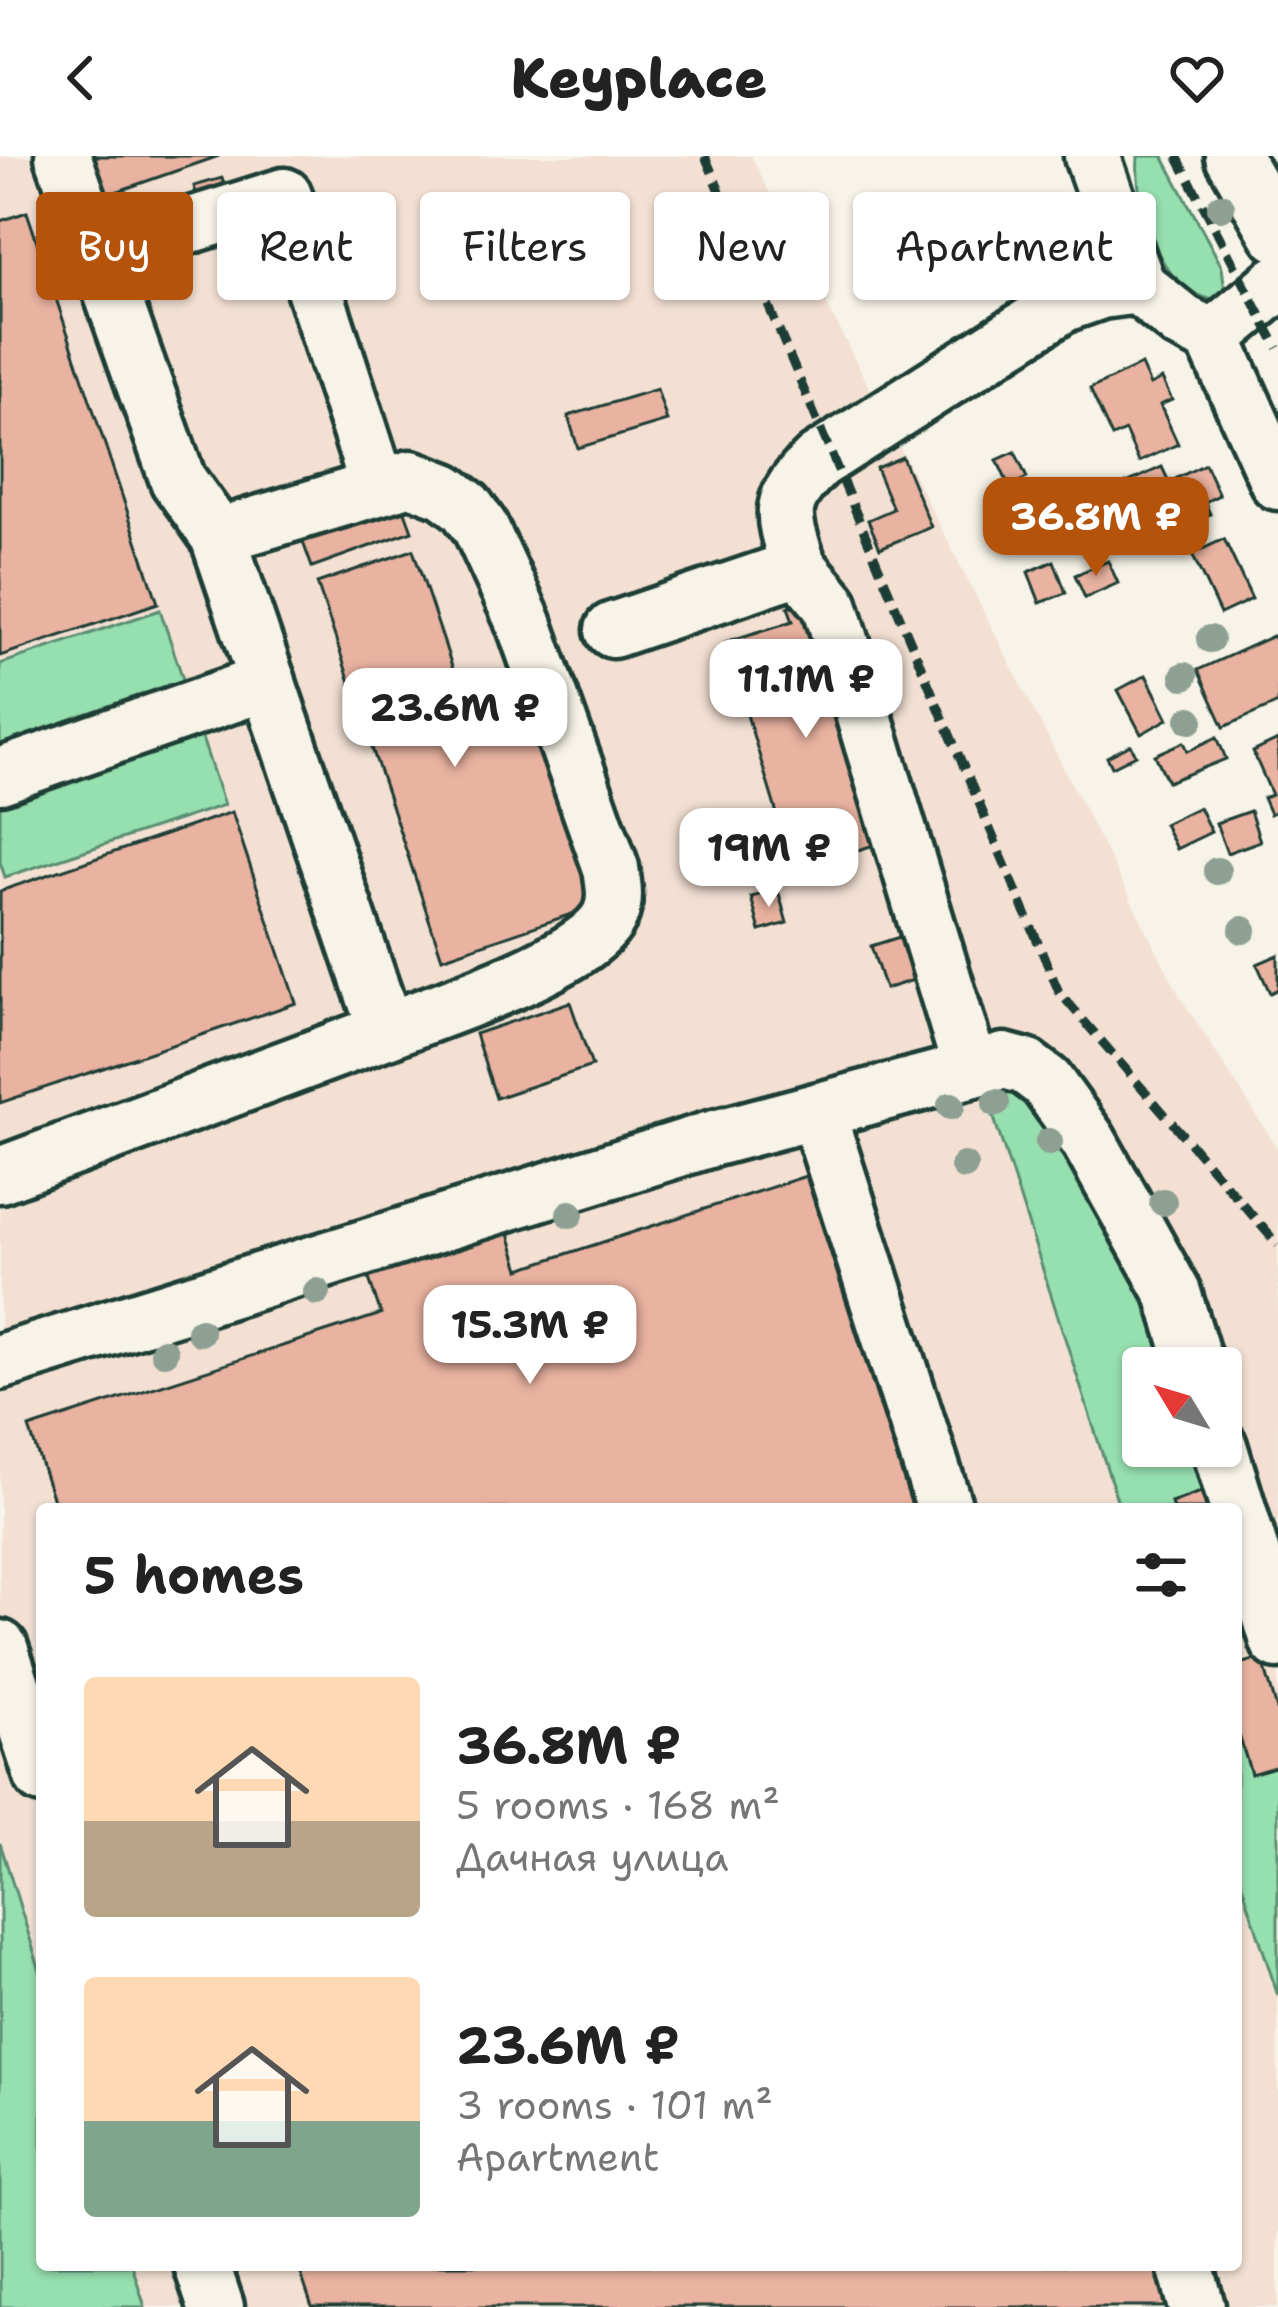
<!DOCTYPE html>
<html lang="en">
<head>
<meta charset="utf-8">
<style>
	:root { --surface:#fff; --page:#f6f6f6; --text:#222; --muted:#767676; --accent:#b45309 }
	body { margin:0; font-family:"Shantell Sans",sans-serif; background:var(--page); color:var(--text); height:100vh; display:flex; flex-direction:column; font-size:45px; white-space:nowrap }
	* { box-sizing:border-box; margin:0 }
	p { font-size:39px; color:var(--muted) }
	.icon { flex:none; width:66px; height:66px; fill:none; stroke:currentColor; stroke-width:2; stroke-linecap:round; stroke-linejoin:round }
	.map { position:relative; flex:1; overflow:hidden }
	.details { position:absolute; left:36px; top:1347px; width:1206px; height:768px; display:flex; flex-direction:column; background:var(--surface); border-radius:12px; box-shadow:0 3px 9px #0004 }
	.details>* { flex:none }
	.top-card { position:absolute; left:36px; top:36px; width:1206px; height:108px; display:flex; gap:24px }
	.needle { width:78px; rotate:308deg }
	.buttons { position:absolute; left:1122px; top:1191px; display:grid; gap:24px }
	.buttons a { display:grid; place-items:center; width:120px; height:120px; border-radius:12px; background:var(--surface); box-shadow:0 3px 9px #0004; font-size:60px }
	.price { position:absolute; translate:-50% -102px; padding:0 27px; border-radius:24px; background:#fff; color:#222; font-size:39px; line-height:78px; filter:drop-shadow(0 3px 6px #0008) }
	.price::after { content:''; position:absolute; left:50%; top:72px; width:36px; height:27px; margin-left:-18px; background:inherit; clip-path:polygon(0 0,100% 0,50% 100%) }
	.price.selected { background:var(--accent); color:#fff }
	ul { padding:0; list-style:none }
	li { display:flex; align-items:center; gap:36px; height:300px; padding:0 48px }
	li span { display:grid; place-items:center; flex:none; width:336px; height:240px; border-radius:12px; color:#555 }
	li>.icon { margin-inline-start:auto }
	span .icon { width:144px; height:144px; fill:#fffc; stroke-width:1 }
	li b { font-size:51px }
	h2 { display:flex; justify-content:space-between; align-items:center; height:144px; padding:0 48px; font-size:51px }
	.tag { padding:0 42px; border-radius:12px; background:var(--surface); box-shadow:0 3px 9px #0004; font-size:42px; line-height:108px }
	.tag.selected { background:var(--accent); color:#fff }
	header { display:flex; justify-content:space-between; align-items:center; height:156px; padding:0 48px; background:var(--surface); font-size:54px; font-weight:800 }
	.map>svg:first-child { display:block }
	.built { fill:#f3e0d3; fill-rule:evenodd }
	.green { fill:#96dfaf; stroke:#5a8e72; stroke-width:3 }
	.building { fill:#eab3a1; stroke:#1f3d34; stroke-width:3 }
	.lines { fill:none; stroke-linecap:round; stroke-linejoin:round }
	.minor-casing { stroke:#1f3d34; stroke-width:63 }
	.minor { stroke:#f7f3e8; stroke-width:54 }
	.rail { stroke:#1f3d34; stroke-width:9; stroke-dasharray:18 9; stroke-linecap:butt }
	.tree { fill:#8da093 }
</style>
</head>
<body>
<header><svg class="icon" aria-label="back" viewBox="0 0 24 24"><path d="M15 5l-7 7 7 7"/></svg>Keyplace<svg class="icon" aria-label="heart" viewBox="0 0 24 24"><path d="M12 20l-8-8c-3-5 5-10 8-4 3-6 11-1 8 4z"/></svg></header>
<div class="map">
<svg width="1278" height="2151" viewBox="0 0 1278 2151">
	<rect width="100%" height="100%" fill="#f7f3e8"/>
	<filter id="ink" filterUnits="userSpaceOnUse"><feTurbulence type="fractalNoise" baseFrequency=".00833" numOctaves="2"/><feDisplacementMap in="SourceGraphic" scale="24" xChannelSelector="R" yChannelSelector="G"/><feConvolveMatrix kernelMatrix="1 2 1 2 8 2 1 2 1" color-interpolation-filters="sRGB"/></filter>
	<g filter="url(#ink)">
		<path class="built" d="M0,0H751L1181,842L1278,993V2151H145L132,2109H1236V1353H42V1821L0,1687ZM1143,1212H1221V1290H1143Z"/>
		<g class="green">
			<path d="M1138,0H1163L1222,111L1225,135L1215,144C1158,136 1134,50 1138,0Z"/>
			<polygon points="160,454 187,535 0,598 0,508"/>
			<polygon points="198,570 224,649 5,721 0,706 0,635"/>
			<polygon points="1005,926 1053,964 1182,1212 1143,1212 1143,1290 1206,1290 1209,1327 1201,1336 1171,1346 1173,1353 1120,1353 983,928"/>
			<polygon points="1236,1569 1251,1618 1278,1610 1278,1840 1236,1710"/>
			<polygon points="0,1687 42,1821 42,2109 132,2109 145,2151 0,2151"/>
		</g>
		<g class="building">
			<polygon points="90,0 219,0 104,40"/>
			<polygon points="222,22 227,41 199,48 194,30"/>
			<polygon points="27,56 158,447 0,500 0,65"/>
			<polygon points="1141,209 1150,229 1162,223 1172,244 1160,249 1178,288 1139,306 1125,275 1112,281 1090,233"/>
			<polygon points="657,233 667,265 578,292 568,260"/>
			<polygon points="1015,296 1027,322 1009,330 997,304"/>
			<polygon points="902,301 931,371 880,392 868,364 893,353 876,312"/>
			<polygon points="1205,308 1219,339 1205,346 1210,358 1164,380 1148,345 1115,361 1102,332 1109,329 1111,334 1162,311 1169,326"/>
			<polygon points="1097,331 1105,349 1032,382 1024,364"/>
			<polygon points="400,342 412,375 312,411 300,378"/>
			<polygon points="1224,383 1252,443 1220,458 1192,398"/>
			<polygon points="413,394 473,573 536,552 601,748 442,802 317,427"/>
			<polygon points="1054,405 1066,437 1040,447 1028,416"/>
			<polygon points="1108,405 1118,427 1085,442 1075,419"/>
			<polygon points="810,444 890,684 794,714 725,486 793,465 788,451"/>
			<polygon points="1273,480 1278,490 1278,547 1224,571 1198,514"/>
			<polygon points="1146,519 1168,563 1141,578 1118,534"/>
			<polygon points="1217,581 1226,603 1168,626 1155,599 1184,586 1188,595"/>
			<polygon points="1278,584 1278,654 1270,658 1263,642 1272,639 1253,596"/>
			<polygon points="1131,589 1136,599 1112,611 1107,601"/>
			<polygon points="1199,651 1211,676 1176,693 1164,668"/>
			<polygon points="1250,655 1260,685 1227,697 1216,667"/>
			<polygon points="232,656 296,847 0,947 0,735"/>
			<polygon points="778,734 787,767 760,775 751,741"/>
			<polygon points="909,778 923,821 885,833 871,790"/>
			<polygon points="1278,799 1278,833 1270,837 1257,808"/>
			<polygon points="570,846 592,910 496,942 475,878"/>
			<polygon points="806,1020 913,1353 56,1353 29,1272 381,1158 364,1108 504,1062 520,1113"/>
			<polygon points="1201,1336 1207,1353 1173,1353 1171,1347"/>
			<polygon points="1262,1502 1278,1557 1278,1610 1251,1618 1236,1569 1236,1509"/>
			<polygon points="298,2109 1156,2109 1169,2151 312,2151"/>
		</g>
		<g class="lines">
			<g class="minor-casing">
				<g id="minor">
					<polyline points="1092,0 1138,130"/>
					<polyline points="1233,0 1278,78"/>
					<polyline points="99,98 284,40 378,330"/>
					<polyline points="1278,127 1213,181 1278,326"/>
					<path d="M218,380L411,322L445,335L466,351L480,371L524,467L611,712C613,728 617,743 610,759C589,807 437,854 386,875"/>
					<path d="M799,411C782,359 775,346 818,305L1064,148L1101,135L1138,130L1182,166L1213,181"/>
					<polyline points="613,474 799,411 830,448 971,914"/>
					<polyline points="0,620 268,526"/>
					<polyline points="817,955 945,1353"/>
					<polyline points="0,1019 386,875 218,380 178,324 63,0"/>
					<polyline points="0,1206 711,983 1004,905 1026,911 1046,926 1088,984 1173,1137 1196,1212"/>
					<polyline points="1219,1290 1278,1485"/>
					<polyline points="0,1492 42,1620"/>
					<polyline points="202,2109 216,2151"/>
					<polyline points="1185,2109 1197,2151"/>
				</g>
			</g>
			<use href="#minor" class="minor"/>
			<g class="rail">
				<polyline points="705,0 1059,836 1278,1089"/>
				<polyline points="1177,0 1278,192"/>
			</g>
		</g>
		<g class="tree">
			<circle cx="1221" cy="51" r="14"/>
			<circle cx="1210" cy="483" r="14"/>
			<circle cx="1184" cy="520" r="14"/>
			<circle cx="1190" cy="564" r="14"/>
			<circle cx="1217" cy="715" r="14"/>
			<circle cx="1243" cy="774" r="14"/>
			<circle cx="996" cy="947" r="14"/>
			<circle cx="951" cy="950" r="14"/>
			<circle cx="1049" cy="986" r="14"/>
			<circle cx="964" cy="1010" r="14"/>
			<circle cx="1163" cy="1046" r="14"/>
			<circle cx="570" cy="1058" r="14"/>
			<circle cx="317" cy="1136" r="14"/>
			<circle cx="200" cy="1176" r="14"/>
			<circle cx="164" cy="1196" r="14"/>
		</g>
	</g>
</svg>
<div class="buttons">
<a><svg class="needle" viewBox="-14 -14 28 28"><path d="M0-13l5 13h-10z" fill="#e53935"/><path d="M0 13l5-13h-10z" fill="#767676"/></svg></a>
</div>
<b class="price selected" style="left:1096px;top:423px">36.8M ₽</b>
<b class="price" style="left:806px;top:585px">11.1M ₽</b>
<b class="price" style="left:455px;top:614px">23.6M ₽</b>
<b class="price" style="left:769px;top:754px">19M ₽</b>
<b class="price" style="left:530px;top:1231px">15.3M ₽</b>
<div class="top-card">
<a class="tag selected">Buy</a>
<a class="tag">Rent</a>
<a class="tag">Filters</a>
<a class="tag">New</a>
<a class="tag">Apartment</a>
</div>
<section class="details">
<h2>5 homes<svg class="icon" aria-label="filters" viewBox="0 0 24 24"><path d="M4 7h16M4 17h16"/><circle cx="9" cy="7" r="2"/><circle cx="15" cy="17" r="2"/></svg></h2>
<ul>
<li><span style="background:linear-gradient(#ffd9b3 60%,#b9a48a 0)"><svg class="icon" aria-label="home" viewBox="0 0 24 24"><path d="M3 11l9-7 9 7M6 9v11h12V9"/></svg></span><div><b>36.8M ₽</b><p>5 rooms · 168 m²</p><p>Дачная улица</p></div></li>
<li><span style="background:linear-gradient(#ffd9b3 60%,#7fa58c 0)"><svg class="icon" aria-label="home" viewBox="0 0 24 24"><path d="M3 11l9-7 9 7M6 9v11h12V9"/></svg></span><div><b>23.6M ₽</b><p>3 rooms · 101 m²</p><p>Apartment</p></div></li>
</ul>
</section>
</div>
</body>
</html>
